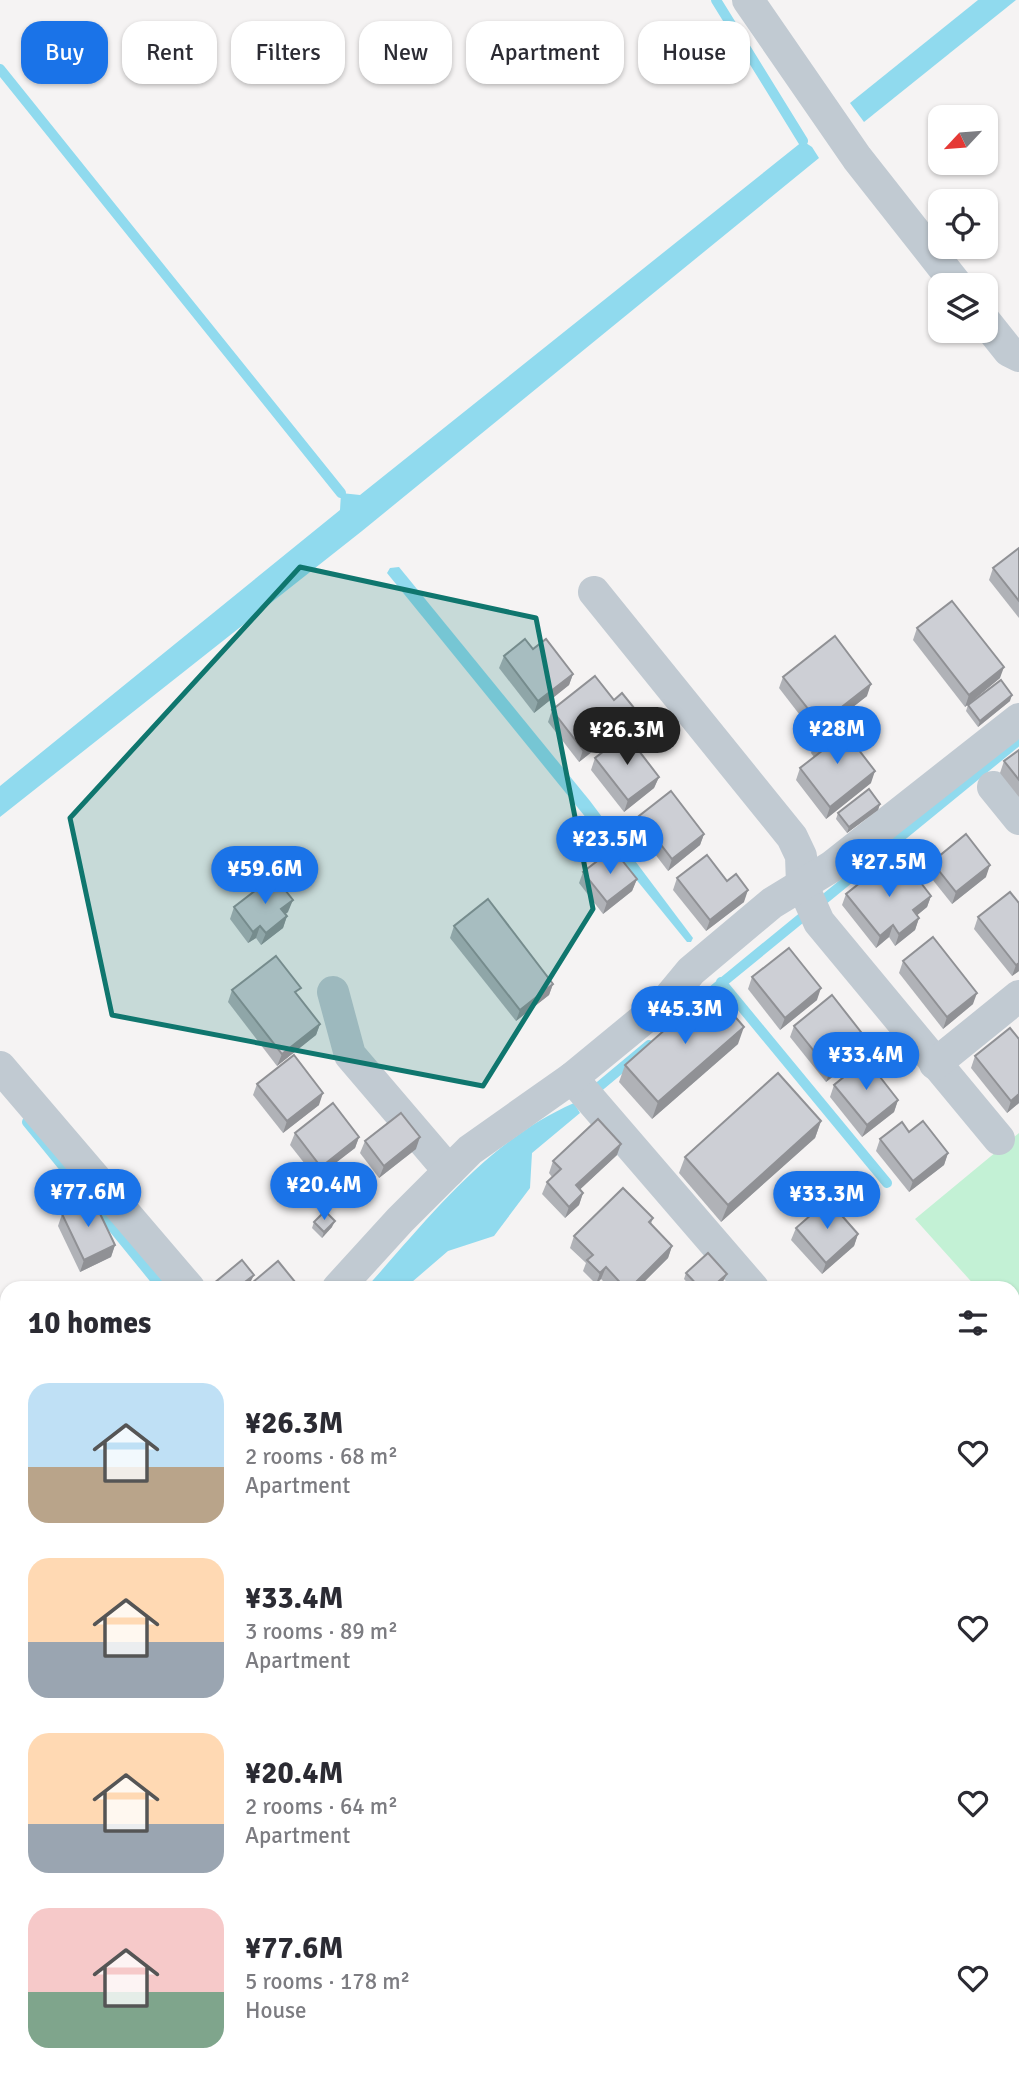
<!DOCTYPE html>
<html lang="en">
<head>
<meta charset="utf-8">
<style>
	:root { --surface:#fff; --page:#f2f2f3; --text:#2b2b33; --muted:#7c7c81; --accent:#1a73e8 }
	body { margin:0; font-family:Signika,sans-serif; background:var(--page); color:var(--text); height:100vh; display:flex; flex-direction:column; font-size:26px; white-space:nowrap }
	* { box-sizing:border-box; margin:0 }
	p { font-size:23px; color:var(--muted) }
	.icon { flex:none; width:38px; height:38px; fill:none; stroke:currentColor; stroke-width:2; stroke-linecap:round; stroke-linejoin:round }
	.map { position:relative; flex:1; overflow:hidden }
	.drawer { position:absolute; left:0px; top:1281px; width:1020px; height:800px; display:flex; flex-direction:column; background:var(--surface); border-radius:21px 21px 0 0; box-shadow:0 2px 5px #0004 }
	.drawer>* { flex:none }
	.hud { position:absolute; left:21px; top:21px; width:978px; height:63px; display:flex; gap:14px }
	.needle { width:46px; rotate:244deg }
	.fabs { position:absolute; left:928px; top:105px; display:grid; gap:14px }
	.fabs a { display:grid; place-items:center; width:70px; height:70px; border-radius:14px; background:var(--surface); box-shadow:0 2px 5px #0004; font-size:35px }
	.price { position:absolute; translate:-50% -60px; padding:0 16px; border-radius:24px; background:var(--accent); color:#fff; font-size:23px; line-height:46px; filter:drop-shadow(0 2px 4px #0008) }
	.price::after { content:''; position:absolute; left:50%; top:42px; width:21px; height:16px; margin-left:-10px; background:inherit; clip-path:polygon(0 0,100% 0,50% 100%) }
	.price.current { background:#222; color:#fff }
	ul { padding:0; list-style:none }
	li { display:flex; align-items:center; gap:21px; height:175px; padding:0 28px }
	li span { display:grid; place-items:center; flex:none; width:196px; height:140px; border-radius:21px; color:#555 }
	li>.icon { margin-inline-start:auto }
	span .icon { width:84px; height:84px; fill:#fffc; stroke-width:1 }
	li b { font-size:30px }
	h2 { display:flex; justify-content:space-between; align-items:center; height:84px; padding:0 28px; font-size:30px }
	.pill { padding:0 24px; border-radius:21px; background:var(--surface); box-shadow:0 2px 5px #0004; font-size:24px; line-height:63px }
	.pill.current { background:var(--accent); color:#fff }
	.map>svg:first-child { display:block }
	.green { fill:#c3f1d5 }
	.water { fill:#90daee }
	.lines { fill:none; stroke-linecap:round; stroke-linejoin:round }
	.stream { stroke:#90daee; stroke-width:10 }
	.minor { stroke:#c1cad2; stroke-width:32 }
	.wall { fill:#b0b2b7 }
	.shaded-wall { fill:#909195 }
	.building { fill:#cdcfd5; stroke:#909195; stroke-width:2 }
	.marked { fill:#0f766e; fill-opacity:0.2; stroke:#0f766e; stroke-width:5; stroke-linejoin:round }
</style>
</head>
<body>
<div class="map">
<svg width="1019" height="2080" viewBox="0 0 1019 2080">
	<rect width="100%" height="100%" fill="#f5f3f3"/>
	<polygon class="green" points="1019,1133 1019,1335 1013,1329 1013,1288 977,1288 915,1219"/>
	<g class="water">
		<polygon points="978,0 1016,0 864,122 850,103"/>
		<polygon points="803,141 812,147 819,158 362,531 0,817 0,786 340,510 341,493 360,495"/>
		<polygon points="399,567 590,801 693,938 691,942 687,942 387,573 390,568"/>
		<path d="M574,1103L580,1113L532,1153L530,1188L494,1236L448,1251L405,1288H366C428,1219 487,1141 574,1103Z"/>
	</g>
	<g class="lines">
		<g class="stream">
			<polyline points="716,0 803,141"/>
			<polyline points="0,69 341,493"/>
			<polyline points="721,982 887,1183"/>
			<polyline points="701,1000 1019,740"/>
			<polyline points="589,1095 649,1045"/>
			<polyline points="27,1122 162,1288"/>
			<polyline points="0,1558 7,1553"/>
			<polyline points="0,1933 7,1942"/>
			<polyline points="111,2074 116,2080"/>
		</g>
		<g class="minor">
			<polyline points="748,0 857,158 957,285"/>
			<polyline points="985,321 1009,351 1019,356"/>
			<polyline points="594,592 792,837 801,856 802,884 819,922 999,1139"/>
			<polyline points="993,787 1019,819"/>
			<polyline points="333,992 350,1055 449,1171"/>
			<polyline points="935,1064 1019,996"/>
			<polyline points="0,1067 189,1288"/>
			<polyline points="572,1078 753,1288"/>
			<polyline points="338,1288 400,1220 470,1150 572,1078 667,1000 691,971 772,903 831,867 1019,719"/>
			<polyline points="0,1582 7,1577"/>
			<polyline points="1013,1600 1019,1607"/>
			<polyline points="1013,1882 1019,1877"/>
		</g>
	</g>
	<g class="wall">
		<polygon points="1019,548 1019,618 989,580 993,568"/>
		<polygon points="917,628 1000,678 965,707 913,640"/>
		<polygon points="533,649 573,674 569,685 534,713 499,668 504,656"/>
		<polygon points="783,677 867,696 816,736 779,688"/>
		<polygon points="614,700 635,709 631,721 579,762 548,722 552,710"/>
		<polygon points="1010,701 978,727 966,711 968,705"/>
		<polygon points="815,741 871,783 826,819 796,780 800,768 814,757 811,753"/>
		<polygon points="1019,750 1019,797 1000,773 1004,761"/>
		<polygon points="595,758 659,777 654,788 624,812 591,770"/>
		<polygon points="880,804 878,810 847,833 836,819 838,813"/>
		<polygon points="639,816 704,834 700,845 668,871 635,828"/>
		<polygon points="932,862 986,877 952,904 928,874"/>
		<polygon points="583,872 637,879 632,891 603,914 579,883"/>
		<polygon points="677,878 727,881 744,902 706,931 673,890"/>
		<polygon points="907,880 931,896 927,907 917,915 919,918 915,930 895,946 889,937 876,948 842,905 846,894"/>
		<polygon points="1019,903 1019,971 1012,976 974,929 978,917"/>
		<polygon points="234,907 288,912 285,914 287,916 283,928 261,945 256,938 248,943 230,919"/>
		<polygon points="454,926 553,984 549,995 516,1021 450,938"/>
		<polygon points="903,961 973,1004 943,1029 899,973"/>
		<polygon points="752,977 817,1000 780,1030 748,989"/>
		<polygon points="232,990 298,996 320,1024 316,1035 277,1066 228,1002"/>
		<polygon points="794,1026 868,1041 863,1053 826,1082 790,1037"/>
		<polygon points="1019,1039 1019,1103 1007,1113 971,1068 975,1056"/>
		<polygon points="738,1044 652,1119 619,1082 625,1065"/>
		<polygon points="257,1084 319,1105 283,1133 253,1095"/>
		<polygon points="834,1085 898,1100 894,1112 862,1137 830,1097"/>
		<polygon points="821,1121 815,1138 721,1222 679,1173 685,1157"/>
		<polygon points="909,1132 948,1153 944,1165 909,1192 876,1151 880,1139"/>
		<polygon points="295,1133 359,1137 355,1148 316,1178 290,1145"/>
		<polygon points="365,1141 416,1149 379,1178 360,1153"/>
		<polygon points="617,1155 580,1189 583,1193 579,1205 565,1218 542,1194 547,1182 552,1177 549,1173 553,1161"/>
		<polygon points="62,1214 115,1245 111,1257 80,1272 58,1226"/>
		<polygon points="653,1218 651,1224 672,1246 668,1258 638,1288 610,1288 601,1279 596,1284 583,1271 586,1263 570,1248 574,1236"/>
		<polygon points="314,1222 332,1227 322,1238 312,1228"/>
		<polygon points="796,1228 858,1234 854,1246 822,1274 791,1240"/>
		<polygon points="686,1273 724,1280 716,1288 692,1288 684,1279"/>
		<polygon points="1019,1765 1019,1796 1013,1788 1013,1769"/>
		<polygon points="1019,1934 1019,2080 1006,2080 1001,2074 1013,2074 1013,1985 1015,1984 1013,1981 1013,1939"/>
	</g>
	<g class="shaded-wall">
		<polygon points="1004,667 1000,678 965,707 969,695"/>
		<polygon points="573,674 569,685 534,713 538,701"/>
		<polygon points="871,684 867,696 816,736 820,724"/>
		<polygon points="1012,695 1010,701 978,727 980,721"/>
		<polygon points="635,709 631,721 579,762 583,750"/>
		<polygon points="875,771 871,783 826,819 830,807"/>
		<polygon points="659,777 654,788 624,812 628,800"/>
		<polygon points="880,804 878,810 847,833 849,827"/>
		<polygon points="704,834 700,845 668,871 672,859"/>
		<polygon points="990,865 986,877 952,904 956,892"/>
		<polygon points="637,879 632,891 603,914 607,902"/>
		<polygon points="748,890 744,902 706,931 710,920"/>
		<polygon points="931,896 927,907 909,922 913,910"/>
		<polygon points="293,900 288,912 277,921 281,909"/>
		<polygon points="287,916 283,928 261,945 266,933"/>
		<polygon points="919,918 915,930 895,946 899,934"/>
		<polygon points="893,925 889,937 876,948 880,936"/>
		<polygon points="260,926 256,938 248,943 253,932"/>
		<polygon points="1019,963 1019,971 1012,976 1016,965"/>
		<polygon points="553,984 549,995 516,1021 520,1010"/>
		<polygon points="821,988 817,1000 780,1030 785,1018"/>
		<polygon points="977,993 973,1004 943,1029 947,1017"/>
		<polygon points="320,1024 316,1035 277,1066 282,1054"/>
		<polygon points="744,1027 738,1044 652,1119 658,1102"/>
		<polygon points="868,1041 863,1053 826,1082 830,1071"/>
		<polygon points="323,1093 319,1105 283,1133 287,1121"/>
		<polygon points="1019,1094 1019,1103 1007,1113 1011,1101"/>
		<polygon points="898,1100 894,1112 862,1137 867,1125"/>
		<polygon points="821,1121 815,1138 721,1222 728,1205"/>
		<polygon points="359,1137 355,1148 316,1178 321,1167"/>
		<polygon points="420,1137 416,1149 379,1178 384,1166"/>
		<polygon points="621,1144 617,1155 572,1197 576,1185"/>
		<polygon points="948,1153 944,1165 909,1192 913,1181"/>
		<polygon points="583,1193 579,1205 565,1218 569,1207"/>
		<polygon points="335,1221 332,1227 322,1238 324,1232"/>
		<polygon points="858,1234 854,1246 822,1274 826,1263"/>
		<polygon points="115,1245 111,1257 80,1272 84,1260"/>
		<polygon points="672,1246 668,1258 638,1288 630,1288"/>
		<polygon points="606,1267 601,1279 596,1284 600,1273"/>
		<polygon points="727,1274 724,1280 716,1288 711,1288"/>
		<polygon points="254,1275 251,1281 242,1288 237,1288"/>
	</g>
	<g class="building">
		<polygon points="1019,548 1019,601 993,568"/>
		<polygon points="952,601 1004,667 969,695 917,628"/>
		<polygon points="835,636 871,684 820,724 783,677"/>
		<polygon points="525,639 533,649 546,639 573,674 538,701 504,656"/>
		<polygon points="595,676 614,700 622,693 635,709 583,750 552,710"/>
		<polygon points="1001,680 1012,695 980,721 968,705"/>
		<polygon points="838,723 875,771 830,807 800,768 823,750 815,741"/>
		<polygon points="626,734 659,777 628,800 595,758"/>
		<polygon points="1019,750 1019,780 1004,761"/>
		<polygon points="869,789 880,804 849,827 838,813"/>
		<polygon points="671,791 704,834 672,859 639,816"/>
		<polygon points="966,834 990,865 956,892 932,862"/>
		<polygon points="613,849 637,879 607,902 583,872"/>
		<polygon points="707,855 727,881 736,874 748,890 710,920 677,878"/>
		<polygon points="890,859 907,880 914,874 931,896 913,910 919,918 899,934 893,925 880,936 846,894"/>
		<polygon points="274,876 293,900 281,909 287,916 266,933 260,926 253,932 234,907"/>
		<polygon points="1010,892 1019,903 1019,963 1016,965 978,917"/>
		<polygon points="488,899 553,984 520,1010 454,926"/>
		<polygon points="933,937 977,993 947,1017 903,961"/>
		<polygon points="789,948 821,988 785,1018 752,977"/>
		<polygon points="276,956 301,988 295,992 320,1024 282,1054 232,990"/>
		<polygon points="711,989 744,1027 658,1102 625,1065"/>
		<polygon points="832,995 868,1041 830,1071 794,1026"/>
		<polygon points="1010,1028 1019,1039 1019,1094 1011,1101 975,1056"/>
		<polygon points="294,1055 323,1093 287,1121 257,1084"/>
		<polygon points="866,1059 898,1100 867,1125 834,1085"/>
		<polygon points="778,1073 821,1121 728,1205 685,1157"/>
		<polygon points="333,1103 359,1137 321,1167 295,1133"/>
		<polygon points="401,1113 420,1137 384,1166 365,1141"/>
		<polygon points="598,1119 621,1144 576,1185 583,1193 569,1207 547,1182 561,1169 553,1161"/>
		<polygon points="923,1121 948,1153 913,1181 880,1139 902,1122 909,1132"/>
		<polygon points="623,1188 653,1218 649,1222 672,1246 630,1288 625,1288 606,1267 600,1273 587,1260 593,1255 574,1236"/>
		<polygon points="93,1199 115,1245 84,1260 62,1214"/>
		<polygon points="828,1200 858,1234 826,1263 796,1228"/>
		<polygon points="325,1211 335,1221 324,1232 314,1222"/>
		<polygon points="708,1253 727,1274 711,1288 700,1288 686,1273"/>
		<polygon points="242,1260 254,1275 237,1288 216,1288 213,1284"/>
		<polygon points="278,1261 300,1288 246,1288"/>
		<polygon points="1019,1765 1019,1779 1013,1771 1013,1769"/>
		<polygon points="1019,1934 1019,1971 1013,1965 1013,1939"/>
		<polygon points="1017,1982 1019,1985 1019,2071 1013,2064 1013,1985"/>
	</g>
	<path class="marked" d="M300,567L536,618L593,909L483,1086L112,1015L70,818Z"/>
</svg>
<div class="fabs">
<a><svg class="needle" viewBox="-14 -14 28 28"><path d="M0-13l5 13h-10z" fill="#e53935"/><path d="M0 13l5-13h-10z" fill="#7c7c81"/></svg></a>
<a><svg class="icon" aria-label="locate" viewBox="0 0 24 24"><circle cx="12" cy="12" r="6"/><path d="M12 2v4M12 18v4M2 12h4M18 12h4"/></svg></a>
<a><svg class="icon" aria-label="layers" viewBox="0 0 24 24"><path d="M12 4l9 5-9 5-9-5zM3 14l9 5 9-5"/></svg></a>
</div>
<b class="price" style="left:837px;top:766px">¥28M</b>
<b class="price current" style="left:627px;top:767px">¥26.3M</b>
<b class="price" style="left:610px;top:876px">¥23.5M</b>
<b class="price" style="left:889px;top:899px">¥27.5M</b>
<b class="price" style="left:265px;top:906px">¥59.6M</b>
<b class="price" style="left:685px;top:1046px">¥45.3M</b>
<b class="price" style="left:866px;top:1092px">¥33.4M</b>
<b class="price" style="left:324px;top:1222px">¥20.4M</b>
<b class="price" style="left:88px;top:1229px">¥77.6M</b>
<b class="price" style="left:827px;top:1231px">¥33.3M</b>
<div class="hud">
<a class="pill current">Buy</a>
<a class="pill">Rent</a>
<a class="pill">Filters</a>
<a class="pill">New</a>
<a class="pill">Apartment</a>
<a class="pill">House</a>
</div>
<section class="drawer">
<h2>10 homes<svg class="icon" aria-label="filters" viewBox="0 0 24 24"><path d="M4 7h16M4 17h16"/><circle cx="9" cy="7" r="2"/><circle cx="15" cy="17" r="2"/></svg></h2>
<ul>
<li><span style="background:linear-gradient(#bfe0f5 60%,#b9a48a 0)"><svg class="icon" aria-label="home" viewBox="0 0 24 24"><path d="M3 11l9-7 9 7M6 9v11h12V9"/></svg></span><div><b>¥26.3M</b><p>2 rooms · 68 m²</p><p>Apartment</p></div><svg class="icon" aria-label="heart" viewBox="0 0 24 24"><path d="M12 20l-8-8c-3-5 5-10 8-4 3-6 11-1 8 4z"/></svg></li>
<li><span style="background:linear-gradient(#ffd9b3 60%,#9aa5b1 0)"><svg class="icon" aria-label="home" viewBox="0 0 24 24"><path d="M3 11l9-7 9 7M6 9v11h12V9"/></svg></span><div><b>¥33.4M</b><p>3 rooms · 89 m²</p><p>Apartment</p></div><svg class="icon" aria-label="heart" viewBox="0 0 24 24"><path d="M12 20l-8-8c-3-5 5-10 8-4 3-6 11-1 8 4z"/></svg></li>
<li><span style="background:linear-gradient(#ffd9b3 65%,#9aa5b1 0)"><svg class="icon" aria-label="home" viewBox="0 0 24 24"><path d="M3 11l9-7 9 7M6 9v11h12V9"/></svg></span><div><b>¥20.4M</b><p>2 rooms · 64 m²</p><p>Apartment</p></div><svg class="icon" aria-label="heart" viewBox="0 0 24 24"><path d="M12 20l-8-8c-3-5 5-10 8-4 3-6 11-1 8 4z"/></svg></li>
<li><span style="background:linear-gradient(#f6c9c9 60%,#7fa58c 0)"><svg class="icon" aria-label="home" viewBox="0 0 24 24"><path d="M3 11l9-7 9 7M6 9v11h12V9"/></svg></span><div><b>¥77.6M</b><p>5 rooms · 178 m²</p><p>House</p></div><svg class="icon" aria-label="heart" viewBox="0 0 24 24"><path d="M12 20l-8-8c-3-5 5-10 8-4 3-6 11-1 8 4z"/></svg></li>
</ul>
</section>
</div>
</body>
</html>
